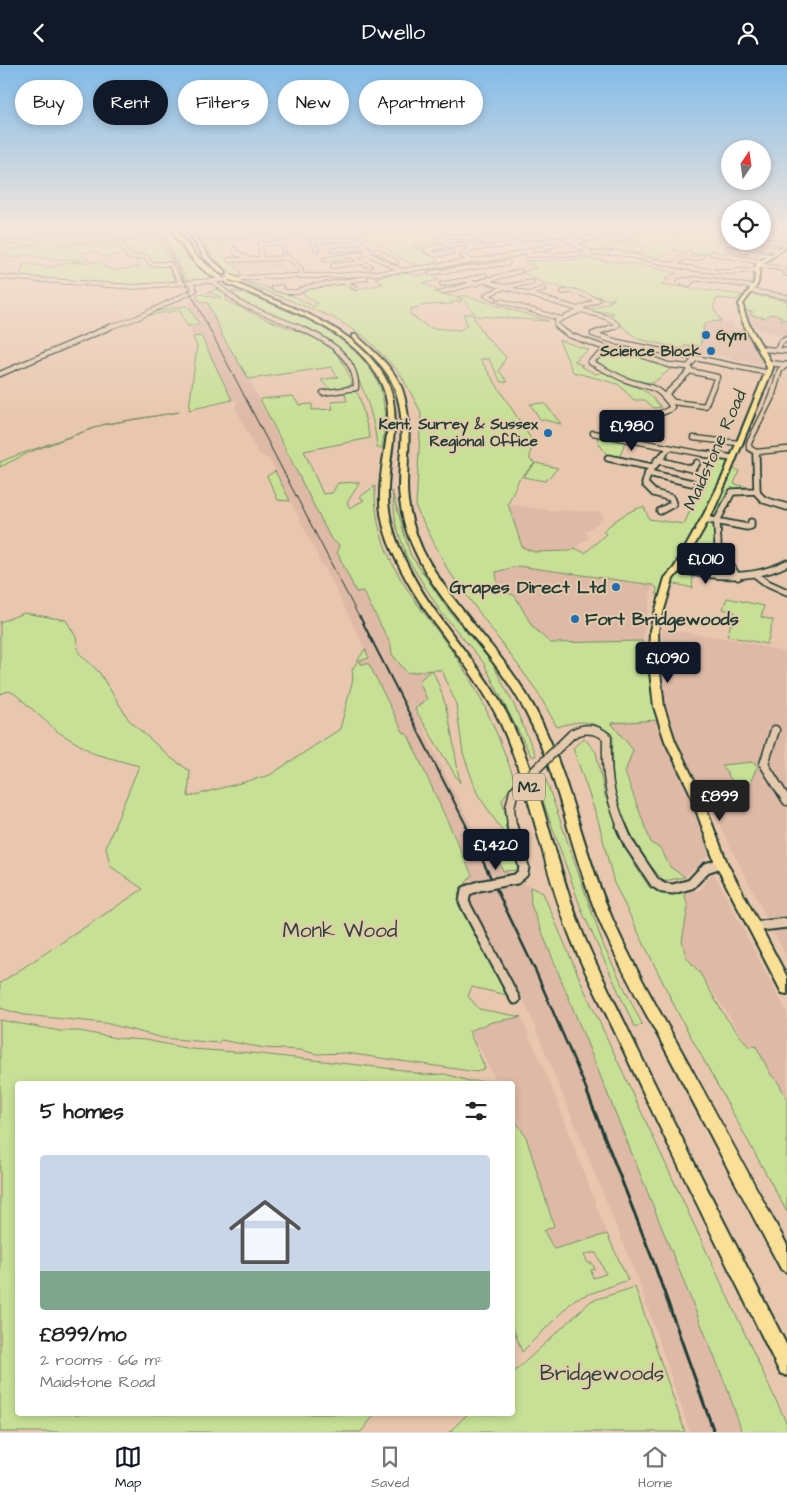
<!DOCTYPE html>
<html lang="en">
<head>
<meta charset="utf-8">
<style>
	:root { --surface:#fff; --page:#f6f6f6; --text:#222; --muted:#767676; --line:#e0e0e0; --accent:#111827 }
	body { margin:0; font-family:"Architects Daughter",sans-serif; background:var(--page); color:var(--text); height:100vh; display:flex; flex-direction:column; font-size:19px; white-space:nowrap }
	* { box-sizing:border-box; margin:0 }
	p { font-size:16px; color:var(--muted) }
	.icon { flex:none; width:28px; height:28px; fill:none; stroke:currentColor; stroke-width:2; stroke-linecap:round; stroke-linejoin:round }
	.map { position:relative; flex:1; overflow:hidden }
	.side { position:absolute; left:15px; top:1016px; width:500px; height:335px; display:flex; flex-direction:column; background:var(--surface); border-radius:5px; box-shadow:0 2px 8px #0003 }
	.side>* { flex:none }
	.guide { position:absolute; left:15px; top:15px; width:500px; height:45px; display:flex; gap:10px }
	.needle { width:32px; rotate:13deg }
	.tools { position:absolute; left:721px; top:75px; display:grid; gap:10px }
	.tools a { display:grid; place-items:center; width:50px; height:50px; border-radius:50%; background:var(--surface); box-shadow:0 2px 8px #0003; font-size:25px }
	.price { position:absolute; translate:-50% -42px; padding:0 11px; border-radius:5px; background:var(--accent); color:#fff; font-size:16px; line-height:32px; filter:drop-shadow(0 1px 2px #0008) }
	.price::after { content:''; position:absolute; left:50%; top:30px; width:15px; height:11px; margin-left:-8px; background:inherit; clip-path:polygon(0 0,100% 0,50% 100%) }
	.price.on { background:#222; color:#fff }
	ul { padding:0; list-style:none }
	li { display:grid; align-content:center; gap:10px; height:265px; padding:0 25px }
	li+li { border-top:1px solid var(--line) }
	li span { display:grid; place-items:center; height:155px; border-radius:5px; color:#555 }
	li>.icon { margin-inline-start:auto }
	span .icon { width:90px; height:90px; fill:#fffc; stroke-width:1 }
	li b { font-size:21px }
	h2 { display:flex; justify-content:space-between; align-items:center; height:60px; padding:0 25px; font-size:21px }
	.tag { padding:0 18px; border-radius:22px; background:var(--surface); box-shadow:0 2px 8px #0003; font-size:18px; line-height:45px }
	.tag.on { background:var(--accent); color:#fff }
	header { display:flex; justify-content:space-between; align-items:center; height:65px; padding:0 25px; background:var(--accent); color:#fff; font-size:22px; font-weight:600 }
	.menu { display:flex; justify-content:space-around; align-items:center; height:70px; border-top:1px solid var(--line); background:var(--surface); font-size:14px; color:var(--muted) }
	.menu a { display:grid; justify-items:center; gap:2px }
	.menu .on { color:var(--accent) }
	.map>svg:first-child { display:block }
	.built { fill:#ddb9a6 }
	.green { fill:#c7e096; stroke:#738e65; fill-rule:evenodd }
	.water { fill:#88c5e8; stroke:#5e8fa0 }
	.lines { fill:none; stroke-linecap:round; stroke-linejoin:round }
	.river { fill:#88c5e8; fill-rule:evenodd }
	.minor-far4-casing { stroke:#1f3d34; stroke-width:5.5 }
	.minor-far3-casing { stroke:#1f3d34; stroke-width:7 }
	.minor-far2-casing { stroke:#1f3d34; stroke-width:9 }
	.minor-far1-casing { stroke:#1f3d34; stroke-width:11 }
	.minor-casing { stroke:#1f3d34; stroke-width:13 }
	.major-casing { stroke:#1f3d34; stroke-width:4 }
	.highway-casing { stroke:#1f3d34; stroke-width:4 }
	.minor-far4 { stroke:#e5c9ac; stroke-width:4 }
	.minor-far3 { stroke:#e5c9ac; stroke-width:4.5 }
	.minor-far2 { stroke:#e5c9ac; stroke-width:5.5 }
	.minor-far1 { stroke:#e5c9ac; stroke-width:8 }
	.minor { stroke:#e5c9ac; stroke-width:9 }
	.major { fill:#fadf96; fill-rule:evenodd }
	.highway { fill:#fadf96; fill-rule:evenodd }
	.rail-far3 { stroke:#1f3d34; stroke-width:1 }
	.rail-far2 { stroke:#1f3d34; stroke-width:2 }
	.rail-far1 { stroke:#1f3d34; stroke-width:2.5 }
	.rail { stroke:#1f3d34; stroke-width:3 }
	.minor-bridge-far1-casing { stroke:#1f3d34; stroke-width:11; stroke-linecap:butt }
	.minor-bridge-casing { stroke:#1f3d34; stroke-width:13; stroke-linecap:butt }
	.highway-bridge-casing { stroke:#1f3d34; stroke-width:7; stroke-linecap:butt }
	.minor-bridge-far1 { stroke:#e5c9ac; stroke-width:8 }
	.minor-bridge { stroke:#e5c9ac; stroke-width:9 }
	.highway-bridge { stroke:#fadf96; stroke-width:5 }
	.poi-dot { fill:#1f6fb2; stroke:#e5c9ac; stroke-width:2 }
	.labels { text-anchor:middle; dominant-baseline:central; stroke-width:4; stroke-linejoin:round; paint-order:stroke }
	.far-poi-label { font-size:15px; font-weight:bold; fill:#1f3d34; stroke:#e5c9ac; text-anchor:end }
	.shield { fill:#e5c9ac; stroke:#5a6758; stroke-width:1 }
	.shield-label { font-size:16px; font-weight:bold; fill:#1f3d34 }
	.street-label { font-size:18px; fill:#1f3d34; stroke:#e5c9ac }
	.poi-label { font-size:18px; font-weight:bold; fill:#1f3d34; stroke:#e5c9ac; text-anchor:end }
	.near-park-label { font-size:21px; fill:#274539; stroke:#e5c9ac }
</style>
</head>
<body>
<header><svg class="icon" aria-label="back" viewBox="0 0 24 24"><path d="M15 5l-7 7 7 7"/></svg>Dwello<svg class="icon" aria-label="person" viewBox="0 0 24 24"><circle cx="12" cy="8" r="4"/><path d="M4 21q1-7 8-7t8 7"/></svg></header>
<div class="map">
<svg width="787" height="1367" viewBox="0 0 787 1367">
	<rect width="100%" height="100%" fill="#e9c7ae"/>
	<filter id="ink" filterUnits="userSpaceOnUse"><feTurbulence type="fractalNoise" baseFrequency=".02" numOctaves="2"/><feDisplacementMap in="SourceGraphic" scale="10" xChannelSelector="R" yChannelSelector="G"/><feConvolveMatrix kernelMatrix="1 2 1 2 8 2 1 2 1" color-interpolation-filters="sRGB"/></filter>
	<g filter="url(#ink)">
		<g class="built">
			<polygon points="0,179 36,180 38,180 14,183 4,188 19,197 18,199 0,197"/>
			<polygon points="276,193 284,203 238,206 229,195"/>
			<polygon points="702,225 699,230 718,233 713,242 722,257 732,257 734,260 731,262 748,264 759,284 764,300 638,274 609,251 615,248 607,246"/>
			<polygon points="196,232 208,238 223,272 249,314 285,387 339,480 391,580 392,589 432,605 427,634 415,644 432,682 485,788 530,822 531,840 727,1323 742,1367 690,1367 638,1214 526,940 468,834 472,810 457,775 408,670 403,667 369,599 361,599 359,596 369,592 324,501 319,498 317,489 270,395 257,387 235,341 238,336 232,335 201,271 193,272 187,261 199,259 189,242 192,233"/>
			<polygon points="787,236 787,272 759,265 748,254 744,245 744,240"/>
			<polygon points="508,439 548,445 600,447 604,453 585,467 589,473 570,486 534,487 522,482"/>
			<polygon points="518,501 653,520 642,576 550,578 532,561 515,531 498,524 496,506"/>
			<polygon points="662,564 737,575 787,588 787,893 670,663 664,625"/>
			<polygon points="658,655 711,789 685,812 670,802 661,784 651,778 610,658"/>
			<polygon points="713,807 787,948 787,1034 778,1017 771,1010 756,981 750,982 700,908 686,892 682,876 688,842 683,825 699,826"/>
			<polygon points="521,952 553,1025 607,1169 555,1184 544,1166 554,1161 526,1072 513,1046 512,1019 498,1019 470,965 492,957"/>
		</g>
		<g class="green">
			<path d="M357,163H514L434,171L442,177L412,181L425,186L423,189L438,191L435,194L438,196C431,197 430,201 421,201C397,199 381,170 357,172L351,165Z"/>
			<path d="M624,163H685L676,168C692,161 712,161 730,164V169L714,180L711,186L702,190L676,185L655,194L593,187L595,185L579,182L623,168L615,166ZM623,172L643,176L625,174L623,175L645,180L641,188L631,187L637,180L616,178L612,185L614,186L603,184L610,176L622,177L619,174Z"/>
			<polygon points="164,171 173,171 187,193 216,215 188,217"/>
			<path d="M251,171L256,172L213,177L249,217L296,232L314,242L317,238L301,227C317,218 341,215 357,224L383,219L375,213L403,206L415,211L430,209L439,215L424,218L439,226L434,227L459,233L462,236L451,237L452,239L426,240L411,244L410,249L429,263L460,265L467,260L464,249H472L485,271L506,292L499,306L508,317H501L489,294H480L531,374L530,395L535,398L519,414L508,439L522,482L534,487L570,486L575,483L585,488L606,469L603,466C613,457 631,443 644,442L649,454L684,459L702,419L715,400L709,395H728L729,402L739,406L734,419L757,424L736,425L720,452L708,449L705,453L716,456L718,482H709L710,485C703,496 689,509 693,523L667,517L664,530L656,529L657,523L653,520L518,501L496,507L498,524L515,531L532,561L550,578L642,576L658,655L611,658L633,685L625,707L651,778L661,784L670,802L685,812L664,816C645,797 628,766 618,741C611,720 612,694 613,672C592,655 583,654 557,662L537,626L448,505L416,443L421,347L400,308L365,272L332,252L251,220L232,209L216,194L202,174Z"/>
			<path d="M54,174L60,179L119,178L126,188L103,192L97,187L80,188L89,195L74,198L102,197L105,203L117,205L140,202L133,192H145L150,199H167L176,218C124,223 74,217 22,212L21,205L24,204L23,199L50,202L81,195L49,194L29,190L10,193L6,190L9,186L37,180L0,179V175Z"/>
			<polygon points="113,175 160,177 173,198 152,198 150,192 131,191 121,177"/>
			<path d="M588,194L644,200L677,208L664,213L668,215L661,219L742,230L737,235L717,233L713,242L721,256L707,257L703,261L704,272H701V278L699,281L685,280L683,284L638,274L609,251L614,248C604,245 598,249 587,246L612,236L615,233L610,235L541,217L521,207L536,203L525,196Z"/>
			<path d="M220,223L225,226L227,236C245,245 262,253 281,260C318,273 341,279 352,321L330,325L321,315L338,312L331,302L249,314L223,272L208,238L198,235L197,229C206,228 213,235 222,232L208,227Z"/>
			<path d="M231,226C281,235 366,274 381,326C386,345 385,364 382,383H377C375,349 355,287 322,271C291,256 256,252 231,226Z"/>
			<polygon points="751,229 787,236 787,255 780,254 782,251 770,249 765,253 750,250 753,247 744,245 744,237"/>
			<polygon points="462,230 549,256 476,251 464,234 457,232"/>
			<polygon points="185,241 189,242 199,259 187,261 180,245 144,251 149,248"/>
			<polygon points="201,271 232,335 189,345 197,281 193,272"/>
			<polygon points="559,275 589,285 578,292 578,295 575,295 575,297 583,300 580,301 596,309 607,306 648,328 661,342 654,343 645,335 634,335 618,319 573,307"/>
			<polygon points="614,283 647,290 660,299 672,303 653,318 628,315 592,297"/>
			<path d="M344,325L355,326L359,331L370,373L304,386L323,429L332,428L338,418L360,417L347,438L350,443L364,435L360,432L375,421C373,502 427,544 465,606C487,641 501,678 515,716L502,735L513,782L477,728L463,688L456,639L442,605H432C450,641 453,679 460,718L415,644L427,634L419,616L431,605L407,608L392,589L391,580L363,526L356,527L337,487L339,480L331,474L260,334L293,331L299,340L312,339V345L333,344L331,337L347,336Z"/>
			<polygon points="543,338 546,340 561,359 540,354 530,339"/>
			<polygon points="179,347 102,360 30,387 0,402 0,397 12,392 105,359"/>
			<polygon points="597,370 626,374 619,394 609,393 598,377"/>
			<polygon points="536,398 558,403 545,416 523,412"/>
			<polygon points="275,406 290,436 278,435 267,411"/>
			<polygon points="392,426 410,489 449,546 492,598 514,640 536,691 531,691 483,597 441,547 407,493 396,460"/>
			<polygon points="727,533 764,541 761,552 773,555 767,579 727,571 735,547 723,544"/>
			<polygon points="24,548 66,555 76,572 79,588 99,607 129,655 171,693 190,706 188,732 270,710 340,664 353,614 352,605 365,584 369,593 359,596 361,599 369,599 403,667 408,670 472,810 458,829 507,930 472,922 468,931 479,944 521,952 492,957 469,966 485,1003 477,1007 346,988 317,989 300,985 264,983 221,975 218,978 163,973 105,958 24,950 0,943 0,918 143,824 110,801 106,782 139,701 95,689 58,667 15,629 9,626 0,629 0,557"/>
			<polygon points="584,673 596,687 605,731 634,799 650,823 683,825 688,842 682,876 686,892 700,908 724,950 749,982 756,981 771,1010 778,1017 787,1034 787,1147 679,950 614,818 598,755 573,683"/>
			<polygon points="754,697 758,702 756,704 743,734 722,700"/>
			<polygon points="544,709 604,882 642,959 635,963 582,846 536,716"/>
			<polygon points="486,765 518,799 517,805 503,806"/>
			<polygon points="530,822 543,828 584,924 787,1359 787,1367 742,1367 727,1323 531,840"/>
			<polygon points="0,955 60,966 79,966 116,973 145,975 191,984 251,988 403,1005 424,1010 445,1009 469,1016 492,1016 493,1019 18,1019 18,1349 375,1349 361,1367 0,1367"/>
			<path d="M512,1050L526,1072L554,1161L544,1166L554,1184L607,1169L628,1215L575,1234L522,1287L512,1260ZM590,1188H596L606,1209L593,1213L591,1205L595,1204L592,1198H588L584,1190Z"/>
			<polygon points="635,1222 685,1367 449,1367 468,1349 512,1349 513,1308 591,1236"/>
		</g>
		<polygon class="water" points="194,163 306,163 310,165 202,174"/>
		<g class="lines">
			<polygon class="river" points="0,163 140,163 0,165"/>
			<g class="minor-far4-casing">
				<g id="minor-far4">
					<polyline points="322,163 327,168 351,167 366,182 369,189 400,205"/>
					<polyline points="769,163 787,166"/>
					<polyline points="531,165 541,163"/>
					<polyline points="299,166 307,169 326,168"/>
					<polyline points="446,169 453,172 486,172"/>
					<polyline points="553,169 562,168 574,172"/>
					<polyline points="311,174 317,185"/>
					<polyline points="762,174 787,179"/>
					<polyline points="515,175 545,171 547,175 560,175"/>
					<polyline points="733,176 777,185"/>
					<polyline points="120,177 129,192 147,192 151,199 170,199 181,218"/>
					<polyline points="313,177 357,173"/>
					<polyline points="728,183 769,191"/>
					<polyline points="235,184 236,188 246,192"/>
					<polyline points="470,184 507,180"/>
					<polyline points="332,185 366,182"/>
					<polyline points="366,185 378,186 396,197"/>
					<polyline points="589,186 572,178 609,168"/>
					<polyline points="452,187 436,190 426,185 447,180 478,179"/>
					<polyline points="711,188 761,197"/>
					<polyline points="528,190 619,188 693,204 725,207 757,205"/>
					<polyline points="682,192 695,194 702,191"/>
					<polyline points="261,193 260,179 283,178 285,193"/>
					<polyline points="325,194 368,188"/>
					<polyline points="229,195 289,193 301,204 302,211"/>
					<polyline points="471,196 462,190 486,172 515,166 516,163"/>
					<polyline points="361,197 370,201"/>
					<polyline points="673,200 690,188"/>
					<polyline points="758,200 783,204 787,209"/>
					<polyline points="333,201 361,197 352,190"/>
					<polyline points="430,208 508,198"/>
					<polyline points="0,212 134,222 272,211 332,211 390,207 509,191 557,179 601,163"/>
					<polyline points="467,215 485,210"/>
					<path d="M693,215L689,219L679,216C703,210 730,219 754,222"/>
					<polyline points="212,216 241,239 301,263"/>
					<polyline points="485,216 608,253 618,260 609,263"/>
					<polyline points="344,217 356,223"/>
					<polyline points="442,219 466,215 476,219"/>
					<polyline points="504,222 532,217"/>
					<polyline points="278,224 281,222 273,223 286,227 298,227 308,222 366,213"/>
					<polyline points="751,226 787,232"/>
					<polyline points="442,227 520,206"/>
					<polyline points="563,227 573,226 598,235 578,244"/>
					<polyline points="528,229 543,224"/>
					<polyline points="495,234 486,230 505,222"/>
					<polyline points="501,236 561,254"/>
					<polyline points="107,263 137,253 195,225 191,218"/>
					<polyline points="560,263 556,260 557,256 582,245"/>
				</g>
			</g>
			<g class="minor-far3-casing">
				<g id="minor-far3">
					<path d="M297,262C323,272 357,291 356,323L323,328"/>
					<path d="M558,262L569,270L608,284L590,297C602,303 614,310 626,315C650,324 656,318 672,342C668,347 663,347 657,349C646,354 643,365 639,376"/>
					<polyline points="613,262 593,269 617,277 769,308"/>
					<polyline points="763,284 777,285 781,277 787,274"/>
					<polyline points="777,285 787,286"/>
					<polyline points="644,291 668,300 689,302"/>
					<polyline points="769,298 787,300"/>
					<polygon points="690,306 717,312 705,341 673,337 666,329"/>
					<polyline points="690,306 689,301 696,293"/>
					<polyline points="0,309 110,262"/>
					<polyline points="593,368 714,391"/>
					<polyline points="694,373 738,378"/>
					<polyline points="756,387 749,383 749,378 772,332 780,305 786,300"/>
					<polyline points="756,387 756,391"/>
					<polyline points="756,387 787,384"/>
					<polyline points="663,391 669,383"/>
				</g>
			</g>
			<g class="minor-far2-casing">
				<g id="minor-far2">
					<polyline points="704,389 732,393"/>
					<polyline points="756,389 757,428 764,435 787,442"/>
					<polyline points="608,393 652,402"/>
					<polyline points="657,395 692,404 697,398"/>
					<polyline points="648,408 692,418"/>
					<polyline points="660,446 673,439 671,433 654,428 645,419 648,408 664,389"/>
					<polyline points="705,454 747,462 751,461 751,457"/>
					<polyline points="718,454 732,427 757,426"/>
					<polyline points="717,459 718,482 738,512"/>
					<path d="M677,504C715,512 751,516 787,498"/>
					<polyline points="756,510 765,517 787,527"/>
				</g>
			</g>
			<g class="minor-far1-casing">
				<g id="minor-far1">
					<polyline points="775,665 764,699 787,736"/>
					<path d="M572,669C584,662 596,663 607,672C606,709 608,727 622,762"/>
					<polyline points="512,762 510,742 514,726"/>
				</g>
			</g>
			<g class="minor-casing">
				<g id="minor">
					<polyline points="512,761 524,802 523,808 516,814"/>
					<polyline points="621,761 629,779 655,818 663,823 673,824 691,819 706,803 721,798"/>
					<polyline points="479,821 466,826 464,837 515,934"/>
					<polyline points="753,862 787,858"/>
				</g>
			</g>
			<g class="major-casing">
				<path id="major" d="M787,178V181L760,201L758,218L743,239C744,260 766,282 773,303L729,411L712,449L681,504L673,514L658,565L659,598L664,642L675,676L699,725L727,798L787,912V929L782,928L715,798L689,725L665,676L654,642L649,598L650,565L665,513L674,503L704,449L723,411L767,303C760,282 739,262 739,239L754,218L756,199Z"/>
			</g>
			<g class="highway-casing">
				<g id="highway">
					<path d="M171,163H175L195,190L222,212V214C203,213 179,178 171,163Z"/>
					<polygon points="186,163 190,163 209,192 226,207 226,209 222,209 205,194"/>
					<path d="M226,216C240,218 254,227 267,232C310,249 354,267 381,306C406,343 389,383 388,423C387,444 392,465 400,484C426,549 482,596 512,659C544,728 556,804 585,874C599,907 616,939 631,971C682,1075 735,1178 787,1281V1311L780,1308C727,1199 672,1090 621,980C605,945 586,911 572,876C543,805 532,727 500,657C471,597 421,551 394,490C385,471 379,449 380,428C380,388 400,348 377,310C345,258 278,242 226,218Z"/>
					<path d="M352,270H356C373,286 394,302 402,324C413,356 407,389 407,421C407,443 414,466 423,486C454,546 508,590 538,650C571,715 583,787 612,853C632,899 657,942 681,985C717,1050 752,1115 787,1180V1207L781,1204C744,1135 708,1065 671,995C646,948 618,900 597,850C570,784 559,711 526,648C496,588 441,545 414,484C405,465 400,444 399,423C399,390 407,356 395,324C387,302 368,287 352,272Z"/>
				</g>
			</g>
			<use href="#minor-far4" class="minor-far4"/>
			<use href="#minor-far3" class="minor-far3"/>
			<use href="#minor-far2" class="minor-far2"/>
			<use href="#minor-far1" class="minor-far1"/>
			<use href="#minor" class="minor"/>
			<use href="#major" class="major"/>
			<use href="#highway" class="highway"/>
			<polyline class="rail-far3" points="157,163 360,554"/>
			<polyline class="rail-far2" points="360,552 467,762"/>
			<polyline class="rail-far1" points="466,761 536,907 588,1028"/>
			<polyline class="rail" points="587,1027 652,1193 714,1367"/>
			<g class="minor-bridge-far1-casing">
				<polyline id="minor-bridge-far1" points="514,726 572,669"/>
			</g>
			<g class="minor-bridge-casing">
				<polyline id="minor-bridge" points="479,821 516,814"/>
			</g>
			<g class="highway-bridge-casing">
				<polyline id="highway-bridge" points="230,212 239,216"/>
			</g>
			<use href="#minor-bridge-far1" class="minor-bridge-far1"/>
			<use href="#minor-bridge" class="minor-bridge"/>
			<use href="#highway-bridge" class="highway-bridge"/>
		</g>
	</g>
	<linearGradient id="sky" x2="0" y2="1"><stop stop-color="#81bbe8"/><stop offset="0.46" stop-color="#f5e6db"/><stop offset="1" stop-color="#f5e6db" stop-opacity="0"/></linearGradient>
	<rect width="787" height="354" fill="url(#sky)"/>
	<g class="poi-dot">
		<circle cx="706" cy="270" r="5"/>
		<circle cx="711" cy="286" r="5"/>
		<circle cx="548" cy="368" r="5"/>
		<circle cx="616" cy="522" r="5"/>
		<circle cx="575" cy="554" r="5"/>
	</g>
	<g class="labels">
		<g class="far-poi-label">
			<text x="716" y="270" text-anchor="start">Gym</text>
			<text x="701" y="286">Science Block</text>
			<text x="538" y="359">Kent, Surrey &amp; Sussex<tspan x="538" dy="17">Regional Office</tspan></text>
		</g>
		<rect class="shield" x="513" y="708.5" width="32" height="27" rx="4"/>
		<g class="shield-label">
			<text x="529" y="722">M2</text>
		</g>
		<g class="street-label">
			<text transform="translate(715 385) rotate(-66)">Maidstone Road</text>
		</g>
		<g class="poi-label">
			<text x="606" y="522">Grapes Direct Ltd</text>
			<text x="585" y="554" text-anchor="start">Fort Bridgewoods</text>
		</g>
		<g class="near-park-label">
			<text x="340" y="865">Monk Wood</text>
			<text x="602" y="1308">Bridgewoods</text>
		</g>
	</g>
</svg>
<div class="tools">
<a><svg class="needle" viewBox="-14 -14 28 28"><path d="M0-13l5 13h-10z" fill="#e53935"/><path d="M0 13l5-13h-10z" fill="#767676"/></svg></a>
<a><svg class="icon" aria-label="locate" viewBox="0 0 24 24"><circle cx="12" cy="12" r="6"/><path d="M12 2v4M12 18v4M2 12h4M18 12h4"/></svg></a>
</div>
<b class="price" style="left:632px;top:387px">£1,980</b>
<b class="price" style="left:706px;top:520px">£1,010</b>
<b class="price" style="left:668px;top:619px">£1,090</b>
<b class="price on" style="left:720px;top:757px">£899</b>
<b class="price" style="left:496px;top:806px">£1,420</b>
<div class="guide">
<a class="tag">Buy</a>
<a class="tag on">Rent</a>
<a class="tag">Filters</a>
<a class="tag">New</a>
<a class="tag">Apartment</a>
</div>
<section class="side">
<h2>5 homes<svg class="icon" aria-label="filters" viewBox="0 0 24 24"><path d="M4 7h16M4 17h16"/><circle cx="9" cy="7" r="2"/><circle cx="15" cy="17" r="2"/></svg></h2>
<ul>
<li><span style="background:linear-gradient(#c9d6e8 75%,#7fa58c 0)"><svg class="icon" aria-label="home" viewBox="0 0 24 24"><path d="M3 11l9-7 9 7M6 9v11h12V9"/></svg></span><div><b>£899/mo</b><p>2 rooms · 66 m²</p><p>Maidstone Road</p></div></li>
</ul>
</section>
</div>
<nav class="menu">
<a class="on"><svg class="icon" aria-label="map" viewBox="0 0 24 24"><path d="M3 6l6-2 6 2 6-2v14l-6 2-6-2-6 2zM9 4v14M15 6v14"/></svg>Map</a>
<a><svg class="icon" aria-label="saved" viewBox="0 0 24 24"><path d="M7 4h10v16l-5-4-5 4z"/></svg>Saved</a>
<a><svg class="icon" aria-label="home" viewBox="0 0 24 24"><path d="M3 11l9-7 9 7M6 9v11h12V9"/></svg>Home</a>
</nav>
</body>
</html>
